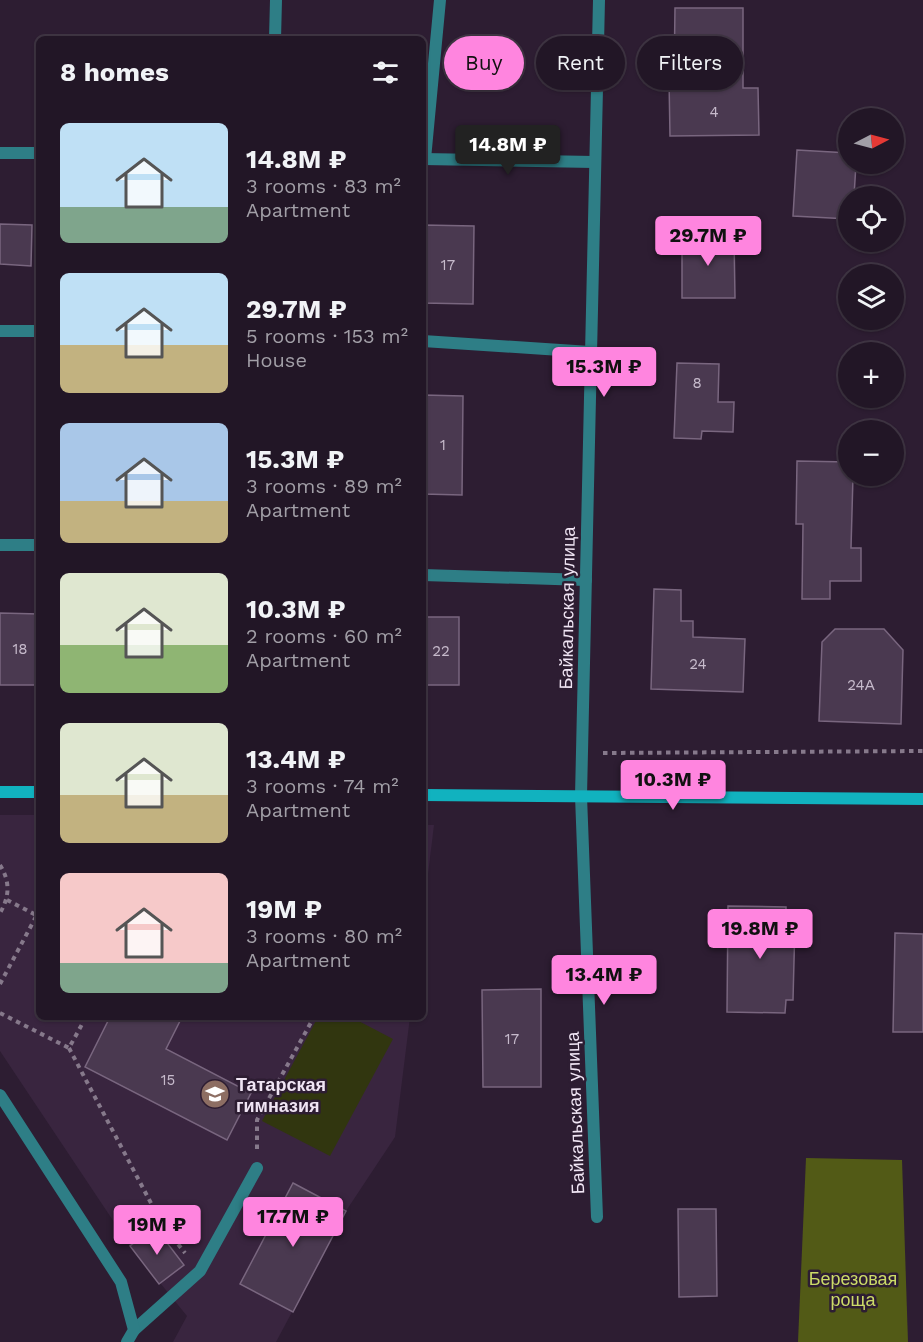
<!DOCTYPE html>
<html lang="en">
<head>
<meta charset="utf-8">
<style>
	:root { --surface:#221626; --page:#2e2332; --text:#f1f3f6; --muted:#a29fa7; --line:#3f3543; --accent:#ff85df }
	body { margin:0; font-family:"Work Sans",sans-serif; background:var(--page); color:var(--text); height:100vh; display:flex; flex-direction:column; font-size:22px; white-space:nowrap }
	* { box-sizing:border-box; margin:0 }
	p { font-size:20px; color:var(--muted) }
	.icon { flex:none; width:33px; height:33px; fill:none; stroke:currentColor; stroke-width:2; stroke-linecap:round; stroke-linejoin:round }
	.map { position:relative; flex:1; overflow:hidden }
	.side { position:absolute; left:36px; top:36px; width:390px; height:984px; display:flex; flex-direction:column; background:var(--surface); border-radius:9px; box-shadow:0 2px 4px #0004,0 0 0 2px var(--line) }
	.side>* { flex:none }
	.top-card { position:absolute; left:444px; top:36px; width:388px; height:54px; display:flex; gap:12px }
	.needle { width:39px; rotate:84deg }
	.fabs { position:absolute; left:838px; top:108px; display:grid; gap:12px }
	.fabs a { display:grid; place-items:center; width:66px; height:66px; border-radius:50%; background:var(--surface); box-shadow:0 2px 4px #0004,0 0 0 2px var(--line); font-size:30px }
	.price { position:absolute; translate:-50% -51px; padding:0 14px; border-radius:6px; background:var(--accent); color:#111; font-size:20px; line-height:39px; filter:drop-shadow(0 2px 3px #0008) }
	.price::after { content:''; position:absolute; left:50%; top:36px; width:18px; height:14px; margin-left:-9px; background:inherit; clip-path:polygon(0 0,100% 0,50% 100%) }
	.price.current { background:#222; color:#fff }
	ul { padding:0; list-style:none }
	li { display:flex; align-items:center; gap:18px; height:150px; padding:0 24px }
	li span { display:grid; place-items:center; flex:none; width:168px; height:120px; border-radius:9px; color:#555 }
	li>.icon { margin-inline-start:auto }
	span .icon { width:72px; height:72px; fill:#fffc; stroke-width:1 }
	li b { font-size:26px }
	h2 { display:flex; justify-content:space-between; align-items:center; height:72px; padding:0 24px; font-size:26px }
	.tag { padding:0 21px; border-radius:27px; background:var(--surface); box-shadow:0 2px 4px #0004,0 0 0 2px var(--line); font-size:21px; line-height:54px }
	.tag.current { background:var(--accent); color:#111 }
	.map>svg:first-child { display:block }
	.built { fill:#39253f }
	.green { fill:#31360f }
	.forest { fill:#525a16 }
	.building { fill:#4a3950; stroke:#79667f; stroke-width:1.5 }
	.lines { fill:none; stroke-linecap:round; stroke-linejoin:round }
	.path { stroke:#86798b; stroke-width:4; stroke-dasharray:4.5 4.5; stroke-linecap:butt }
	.lane { stroke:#2e7e86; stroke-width:12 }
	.street { stroke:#2e7e86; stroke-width:12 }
	.secondary { stroke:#11b2bf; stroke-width:12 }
	.labels { text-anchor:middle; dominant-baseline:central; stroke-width:5; stroke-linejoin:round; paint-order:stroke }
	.number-label { font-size:15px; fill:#c6bacb }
	.street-label { font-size:18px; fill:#f0e5f4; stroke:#2d1d32 }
	.poi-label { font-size:18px; font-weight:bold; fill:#f0e5f4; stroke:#2d1d32; text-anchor:start }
	.park-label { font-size:18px; fill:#ccdb68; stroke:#2d1d32 }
</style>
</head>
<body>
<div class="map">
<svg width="923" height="1342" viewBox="0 0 923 1342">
	<rect width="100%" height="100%" fill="#2d1d32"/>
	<g class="built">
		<polygon points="0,815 39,815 39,1017 410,1017 395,1137 346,1211 276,1342 173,1342 187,1316 130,1246 0,1051"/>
		<polygon points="423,825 434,825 423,915"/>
	</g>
	<polygon class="green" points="318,1017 351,1017 393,1039 330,1156 262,1121"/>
	<polygon class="forest" points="806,1158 902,1160 908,1342 798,1342"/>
	<g class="building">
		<polygon points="675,8 743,8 743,88 758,88 759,135 670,136 669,79 674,79"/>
		<polygon points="797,150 849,153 849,164 856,164 854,196 849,196 849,219 793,216"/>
		<polygon points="0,224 32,225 31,266 0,264"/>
		<polygon points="423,225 474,226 473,304 423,303"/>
		<polygon points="682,235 734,237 735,298 682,298"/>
		<polygon points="677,363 719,364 718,402 734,402 733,432 702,431 701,439 674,438"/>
		<polygon points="423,395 463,396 462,495 423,494"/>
		<polygon points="797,461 849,462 849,476 853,476 851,548 861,548 861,581 830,581 830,599 802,599 803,524 796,524"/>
		<polygon points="654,589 681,590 681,621 693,621 693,637 745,639 743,692 651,689"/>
		<polygon points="0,613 39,614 39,685 0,685"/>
		<rect x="423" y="617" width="36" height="68"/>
		<polygon points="835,629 884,629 903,650 901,724 819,721 822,642"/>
		<polygon points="728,906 786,907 786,922 795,922 793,1000 786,1000 785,1013 727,1012"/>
		<polygon points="895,933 923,934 923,1032 893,1032"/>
		<polygon points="541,989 541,1087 483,1087 482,990"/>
		<polygon points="110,1017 182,1017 166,1049 251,1093 227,1140 85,1067"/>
		<polygon points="293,1183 346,1211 293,1312 240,1284"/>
		<polygon points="678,1209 716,1209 717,1296 679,1297"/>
		<polygon points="155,1227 184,1265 159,1284 130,1246"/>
	</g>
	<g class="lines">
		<g class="path">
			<polyline points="603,753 923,751"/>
			<path d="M0,865C10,881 10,896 0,913"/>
			<polyline points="7,900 38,916"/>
			<polyline points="0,984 39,911"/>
			<polyline points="0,1013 69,1048 86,1017"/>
			<polyline points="69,1048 162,1224 185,1253"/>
			<polyline points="257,1149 257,1120 314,1017"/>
		</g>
		<g class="lane">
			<polyline points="275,39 276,0"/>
			<polyline points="425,159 440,0"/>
			<polyline points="0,331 39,331"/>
			<polyline points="423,341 590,352"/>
			<polyline points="0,545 39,545"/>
			<polyline points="423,575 586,580"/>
			<polyline points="134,1330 200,1271 257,1168"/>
		</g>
		<g class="street">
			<polyline points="0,153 39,153"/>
			<polyline points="423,159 594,162"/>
			<polyline points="0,1095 121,1282 134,1330 127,1342"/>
			<polyline points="597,1217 581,796 599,0"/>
		</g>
		<g class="secondary">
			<polyline points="0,792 39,792"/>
			<polyline points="423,795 923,799"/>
		</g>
	</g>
	<defs>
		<g id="school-disc" transform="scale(1.5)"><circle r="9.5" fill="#8d6e63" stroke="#2d1d32"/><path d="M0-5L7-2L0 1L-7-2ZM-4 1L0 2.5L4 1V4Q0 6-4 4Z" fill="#fff"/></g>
	</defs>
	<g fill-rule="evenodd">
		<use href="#school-disc" x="215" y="1094"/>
	</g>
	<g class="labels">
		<g class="number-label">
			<text x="714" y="112">4</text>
			<text x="448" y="265">17</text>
			<text x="697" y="383">8</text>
			<text x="443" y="445">1</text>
			<text x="20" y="649">18</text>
			<text x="441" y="651">22</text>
			<text x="698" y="664">24</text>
			<text x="861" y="685">24А</text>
			<text x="512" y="1039">17</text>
			<text x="168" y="1080">15</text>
		</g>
		<g class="street-label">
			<text transform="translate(567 608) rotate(-89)">Байкальская улица</text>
			<text transform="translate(575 1113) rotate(-92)">Байкальская улица</text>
		</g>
		<g class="poi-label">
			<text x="236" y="1084">Татарская<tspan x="236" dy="21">гимназия</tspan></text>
		</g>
		<g class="park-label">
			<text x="853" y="1278">Березовая<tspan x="853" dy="21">роща</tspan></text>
		</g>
	</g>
</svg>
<div class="fabs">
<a><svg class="needle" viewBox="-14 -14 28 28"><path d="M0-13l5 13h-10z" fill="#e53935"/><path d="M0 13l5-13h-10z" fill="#a29fa7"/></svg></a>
<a><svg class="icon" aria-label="locate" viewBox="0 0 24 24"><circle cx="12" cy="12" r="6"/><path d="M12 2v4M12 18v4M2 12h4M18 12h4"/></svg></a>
<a><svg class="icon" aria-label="layers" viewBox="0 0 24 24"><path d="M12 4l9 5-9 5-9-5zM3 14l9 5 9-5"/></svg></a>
<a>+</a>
<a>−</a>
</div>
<b class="price current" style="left:508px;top:176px">14.8M ₽</b>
<b class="price" style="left:708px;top:267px">29.7M ₽</b>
<b class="price" style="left:604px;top:398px">15.3M ₽</b>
<b class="price" style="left:673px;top:811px">10.3M ₽</b>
<b class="price" style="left:760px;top:960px">19.8M ₽</b>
<b class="price" style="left:604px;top:1006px">13.4M ₽</b>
<b class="price" style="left:293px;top:1248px">17.7M ₽</b>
<b class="price" style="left:157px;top:1256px">19M ₽</b>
<div class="top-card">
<a class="tag current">Buy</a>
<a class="tag">Rent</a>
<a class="tag">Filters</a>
</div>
<section class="side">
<h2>8 homes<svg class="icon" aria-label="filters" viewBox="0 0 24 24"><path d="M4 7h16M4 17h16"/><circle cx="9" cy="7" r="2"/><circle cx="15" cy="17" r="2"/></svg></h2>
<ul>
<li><span style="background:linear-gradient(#bfe0f5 70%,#7fa58c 0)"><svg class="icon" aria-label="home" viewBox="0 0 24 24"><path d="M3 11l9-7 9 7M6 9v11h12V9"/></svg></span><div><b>14.8M ₽</b><p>3 rooms · 83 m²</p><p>Apartment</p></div></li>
<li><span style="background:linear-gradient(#bfe0f5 60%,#c2b280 0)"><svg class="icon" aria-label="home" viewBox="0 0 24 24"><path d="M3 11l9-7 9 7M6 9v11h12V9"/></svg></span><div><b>29.7M ₽</b><p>5 rooms · 153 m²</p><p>House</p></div></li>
<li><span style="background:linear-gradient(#a9c7e8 65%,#c2b280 0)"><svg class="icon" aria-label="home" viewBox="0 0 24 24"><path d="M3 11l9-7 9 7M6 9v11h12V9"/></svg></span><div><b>15.3M ₽</b><p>3 rooms · 89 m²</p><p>Apartment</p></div></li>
<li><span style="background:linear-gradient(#dfe7d0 60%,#8fb573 0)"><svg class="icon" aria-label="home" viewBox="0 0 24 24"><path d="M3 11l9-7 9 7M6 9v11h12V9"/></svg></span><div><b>10.3M ₽</b><p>2 rooms · 60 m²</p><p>Apartment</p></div></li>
<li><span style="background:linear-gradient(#dfe7d0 60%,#c2b280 0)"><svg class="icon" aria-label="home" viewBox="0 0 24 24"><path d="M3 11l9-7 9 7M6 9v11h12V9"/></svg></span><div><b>13.4M ₽</b><p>3 rooms · 74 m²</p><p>Apartment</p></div></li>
<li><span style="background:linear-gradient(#f6c9c9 75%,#7fa58c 0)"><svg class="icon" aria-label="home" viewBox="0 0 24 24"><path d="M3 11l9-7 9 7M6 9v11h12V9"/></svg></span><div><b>19M ₽</b><p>3 rooms · 80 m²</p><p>Apartment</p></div></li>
</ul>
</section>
</div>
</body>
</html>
